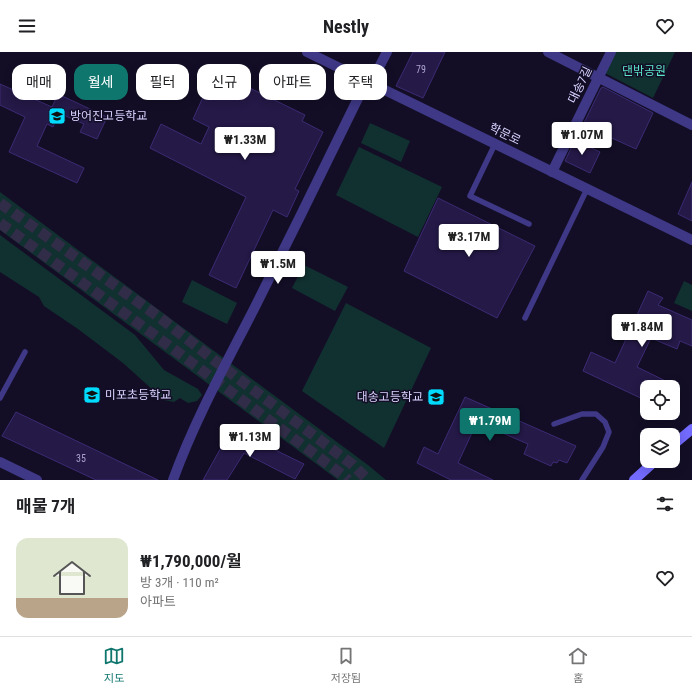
<!DOCTYPE html>
<html lang="ko">
<head>
<meta charset="utf-8">
<style>
	:root { --surface:#fff; --page:#f6f6f6; --text:#202124; --muted:#757577; --line:#e0e0e0; --accent:#0f766e }
	body { margin:0; font-family:"Roboto Condensed","Noto Sans KR",sans-serif; background:var(--page); color:var(--text); height:100vh; display:flex; flex-direction:column; font-size:15px; white-space:nowrap }
	* { box-sizing:border-box; margin:0 }
	p { font-size:13px; color:var(--muted) }
	.icon { flex:none; width:22px; height:22px; fill:none; stroke:currentColor; stroke-width:2; stroke-linecap:round; stroke-linejoin:round }
	.map { position:relative; height:428px; overflow:hidden }
	.panel { display:flex; flex-direction:column; background:var(--surface); flex:1 }
	.panel>* { flex:none }
	.banner { position:absolute; left:12px; top:12px; width:400px; height:36px; display:flex; gap:8px }
	.controls { position:absolute; left:640px; top:328px; display:grid; gap:8px }
	.controls a { display:grid; place-items:center; width:40px; height:40px; border-radius:8px; background:var(--surface); box-shadow:0 2px 10px #0003; font-size:20px }
	.price { position:absolute; translate:-50% -34px; padding:0 9px; border-radius:4px; background:#fff; color:#222; font-size:13px; line-height:26px; filter:drop-shadow(0 1px 2px #0008) }
	.price::after { content:''; position:absolute; left:50%; top:24px; width:12px; height:9px; margin-left:-6px; background:inherit; clip-path:polygon(0 0,100% 0,50% 100%) }
	.price.current { background:var(--accent); color:#fff }
	ul { padding:0; list-style:none }
	li { display:flex; align-items:center; gap:12px; height:100px; padding:0 16px }
	li+li { border-top:1px solid var(--line) }
	li span { display:grid; place-items:center; flex:none; width:112px; height:80px; border-radius:12px; color:#555 }
	li>.icon { margin-inline-start:auto }
	span .icon { width:48px; height:48px; fill:#fffc; stroke-width:1 }
	li b { font-size:17px }
	h2 { display:flex; justify-content:space-between; align-items:center; height:48px; padding:0 16px; font-size:17px }
	.chip { padding:0 14px; border-radius:12px; background:var(--surface); box-shadow:0 2px 10px #0003; font-size:14px; line-height:36px }
	.chip.current { background:var(--accent); color:#fff }
	header { display:flex; justify-content:space-between; align-items:center; height:52px; padding:0 16px; background:var(--surface); font-size:18px; font-weight:700 }
	.menu { display:flex; justify-content:space-around; align-items:center; height:56px; border-top:1px solid var(--line); background:var(--surface); font-size:11px; color:var(--muted) }
	.menu a { display:grid; justify-items:center; gap:2px }
	.menu .current { color:var(--accent) }
	.map>svg:first-child { display:block }
	.green { fill:#113030 }
	.building { fill:#241947; stroke:#3c2b74 }
	.lines { fill:none; stroke-linecap:round; stroke-linejoin:round }
	.trunk-tunnel { stroke:#312c47; stroke-width:11; stroke-dasharray:11 5.5; stroke-linecap:butt }
	.service { stroke:#3e3886; stroke-width:5.5 }
	.minor { stroke:#3e3886; stroke-width:10 }
	.tertiary { stroke:#3e3886; stroke-width:10 }
	.secondary { stroke:#736aff; stroke-width:10 }
	.labels { text-anchor:middle; dominant-baseline:central; stroke-width:3; stroke-linejoin:round; paint-order:stroke }
	.number-label { font-size:10px; fill:#aca4d1 }
	.park-label { font-size:12px; fill:#5ae3c6; stroke:#130e26 }
	.street-label { font-size:12px; fill:#d9d3ff; stroke:#130e26 }
	.poi-label { font-size:12px; fill:#d9d3ff; stroke:#130e26; text-anchor:start }
</style>
</head>
<body>
<header><svg class="icon" aria-label="menu" viewBox="0 0 24 24"><path d="M4 6h16M4 12h16M4 18h16"/></svg>Nestly<svg class="icon" aria-label="heart" viewBox="0 0 24 24"><path d="M12 20l-8-8c-3-5 5-10 8-4 3-6 11-1 8 4z"/></svg></header>
<div class="map">
<svg width="692" height="428" viewBox="0 0 692 428">
	<rect width="100%" height="100%" fill="#130e26"/>
	<g class="green">
		<polygon points="615,0 675,0 653,46 605,21"/>
		<polygon points="370,71 410,89 401,110 361,91"/>
		<polygon points="359,95 442,135 418,185 336,143"/>
		<polygon points="0,140 368,413 386,428 338,428 0,178"/>
		<polygon points="0,183 135,283 164,318 198,337 202,343 197,349 188,351 180,346 174,350 164,348 123,311 78,277 44,254 39,245 0,220"/>
		<polygon points="304,213 348,235 335,259 292,236"/>
		<polygon points="192,228 237,251 227,272 182,250"/>
		<polygon points="684,229 692,233 692,259 674,251"/>
		<polygon points="346,251 431,296 384,396 302,339"/>
	</g>
	<g class="building">
		<polygon points="413,0 445,0 423,46 396,34"/>
		<polygon points="215,19 305,63 302,69 323,80 295,137 299,139 287,165 273,158 236,236 209,223 246,145 150,96 161,72 201,92 209,75 193,67"/>
		<polygon points="0,32 52,55 58,42 107,65 97,87 80,80 84,72 59,61 53,75 47,72 37,94 84,116 77,131 9,100 25,65 0,53"/>
		<polygon points="603,35 653,61 636,97 583,73 601,36"/>
		<polygon points="575,88 600,100 590,121 565,109"/>
		<polygon points="692,130 692,169 678,162"/>
		<polygon points="438,146 535,194 497,266 404,219"/>
		<polygon points="648,239 663,246 658,253 692,268 692,294 680,289 677,297 651,286 637,315 678,335 647,335 647,349 583,319 591,300 615,311"/>
		<polygon points="465,345 576,394 567,411 559,408 557,411 553,410 551,414 524,402 528,392 477,370 458,411 493,428 451,428 417,411 424,395 438,402"/>
		<polygon points="16,360 158,428 96,428 2,384"/>
		<polygon points="236,379 304,412 295,427 244,401 227,428 203,428 223,392 228,395"/>
	</g>
	<g class="lines">
		<g class="trunk-tunnel">
			<polyline points="0,151 159,265 223,315 353,413 368,428"/>
			<polyline points="0,171 153,282 344,424 348,428"/>
		</g>
		<g class="service">
			<polyline points="495,92 470,144 529,172"/>
			<polyline points="525,266 587,137"/>
			<polyline points="0,346 25,300"/>
			<polyline points="554,372 582,362 596,362 605,370 609,380 603,395 582,428"/>
		</g>
		<g class="minor">
			<polyline points="548,0 692,73"/>
			<polyline points="552,120 611,0"/>
			<polyline points="0,410 37,428"/>
			<path d="M173,428C195,367 227,310 256,253C293,179 330,104 366,30L376,21L387,0"/>
		</g>
		<polyline class="tertiary" points="307,0 692,188"/>
		<g class="secondary">
			<polyline points="673,393 692,377"/>
			<polyline points="634,428 655,409"/>
		</g>
	</g>
	<defs>
		<g id="school-square" transform="scale(0.9)"><rect x="-9" y="-9" width="18" height="18" rx="4" fill="#00dbfe" stroke="#130e26"/><path d="M0-5L7-2L0 1L-7-2ZM-4 1L0 2.5L4 1V4Q0 6-4 4Z" fill="#111"/></g>
	</defs>
	<g fill-rule="evenodd">
		<use href="#school-square" x="57" y="64"/>
		<use href="#school-square" x="92" y="343"/>
		<use href="#school-square" x="436" y="345"/>
	</g>
	<g class="labels">
		<g class="number-label">
			<text x="421" y="17">79</text>
			<text x="81" y="406">35</text>
		</g>
		<g class="park-label">
			<text x="644" y="19">댄밖공원</text>
		</g>
		<g class="street-label">
			<text transform="translate(580 33) rotate(-64)">대송7길</text>
			<text transform="translate(505 82) rotate(26)">학문로</text>
		</g>
		<g class="poi-label">
			<text x="70" y="64">방어진고등학교</text>
			<text x="105" y="343">미포초등학교</text>
			<text x="423" y="345" text-anchor="end">대송고등학교</text>
		</g>
	</g>
</svg>
<div class="controls">
<a><svg class="icon" aria-label="locate" viewBox="0 0 24 24"><circle cx="12" cy="12" r="6"/><path d="M12 2v4M12 18v4M2 12h4M18 12h4"/></svg></a>
<a><svg class="icon" aria-label="layers" viewBox="0 0 24 24"><path d="M12 4l9 5-9 5-9-5zM3 14l9 5 9-5"/></svg></a>
</div>
<b class="price" style="left:582px;top:104px">₩1.07M</b>
<b class="price" style="left:245px;top:109px">₩1.33M</b>
<b class="price" style="left:469px;top:206px">₩3.17M</b>
<b class="price" style="left:278px;top:233px">₩1.5M</b>
<b class="price" style="left:642px;top:296px">₩1.84M</b>
<b class="price current" style="left:490px;top:390px">₩1.79M</b>
<b class="price" style="left:250px;top:406px">₩1.13M</b>
<div class="banner">
<a class="chip">매매</a>
<a class="chip current">월세</a>
<a class="chip">필터</a>
<a class="chip">신규</a>
<a class="chip">아파트</a>
<a class="chip">주택</a>
</div>
</div>
<section class="panel">
<h2>매물 7개<svg class="icon" aria-label="filters" viewBox="0 0 24 24"><path d="M4 7h16M4 17h16"/><circle cx="9" cy="7" r="2"/><circle cx="15" cy="17" r="2"/></svg></h2>
<ul>
<li><span style="background:linear-gradient(#dfe7d0 75%,#b9a48a 0)"><svg class="icon" aria-label="home" viewBox="0 0 24 24"><path d="M3 11l9-7 9 7M6 9v11h12V9"/></svg></span><div><b>₩1,790,000/월</b><p>방 3개 · 110 m²</p><p>아파트</p></div><svg class="icon" aria-label="heart" viewBox="0 0 24 24"><path d="M12 20l-8-8c-3-5 5-10 8-4 3-6 11-1 8 4z"/></svg></li>
</ul>
</section>
<nav class="menu">
<a class="current"><svg class="icon" aria-label="map" viewBox="0 0 24 24"><path d="M3 6l6-2 6 2 6-2v14l-6 2-6-2-6 2zM9 4v14M15 6v14"/></svg>지도</a>
<a><svg class="icon" aria-label="saved" viewBox="0 0 24 24"><path d="M7 4h10v16l-5-4-5 4z"/></svg>저장됨</a>
<a><svg class="icon" aria-label="home" viewBox="0 0 24 24"><path d="M3 11l9-7 9 7M6 9v11h12V9"/></svg>홈</a>
</nav>
</body>
</html>
